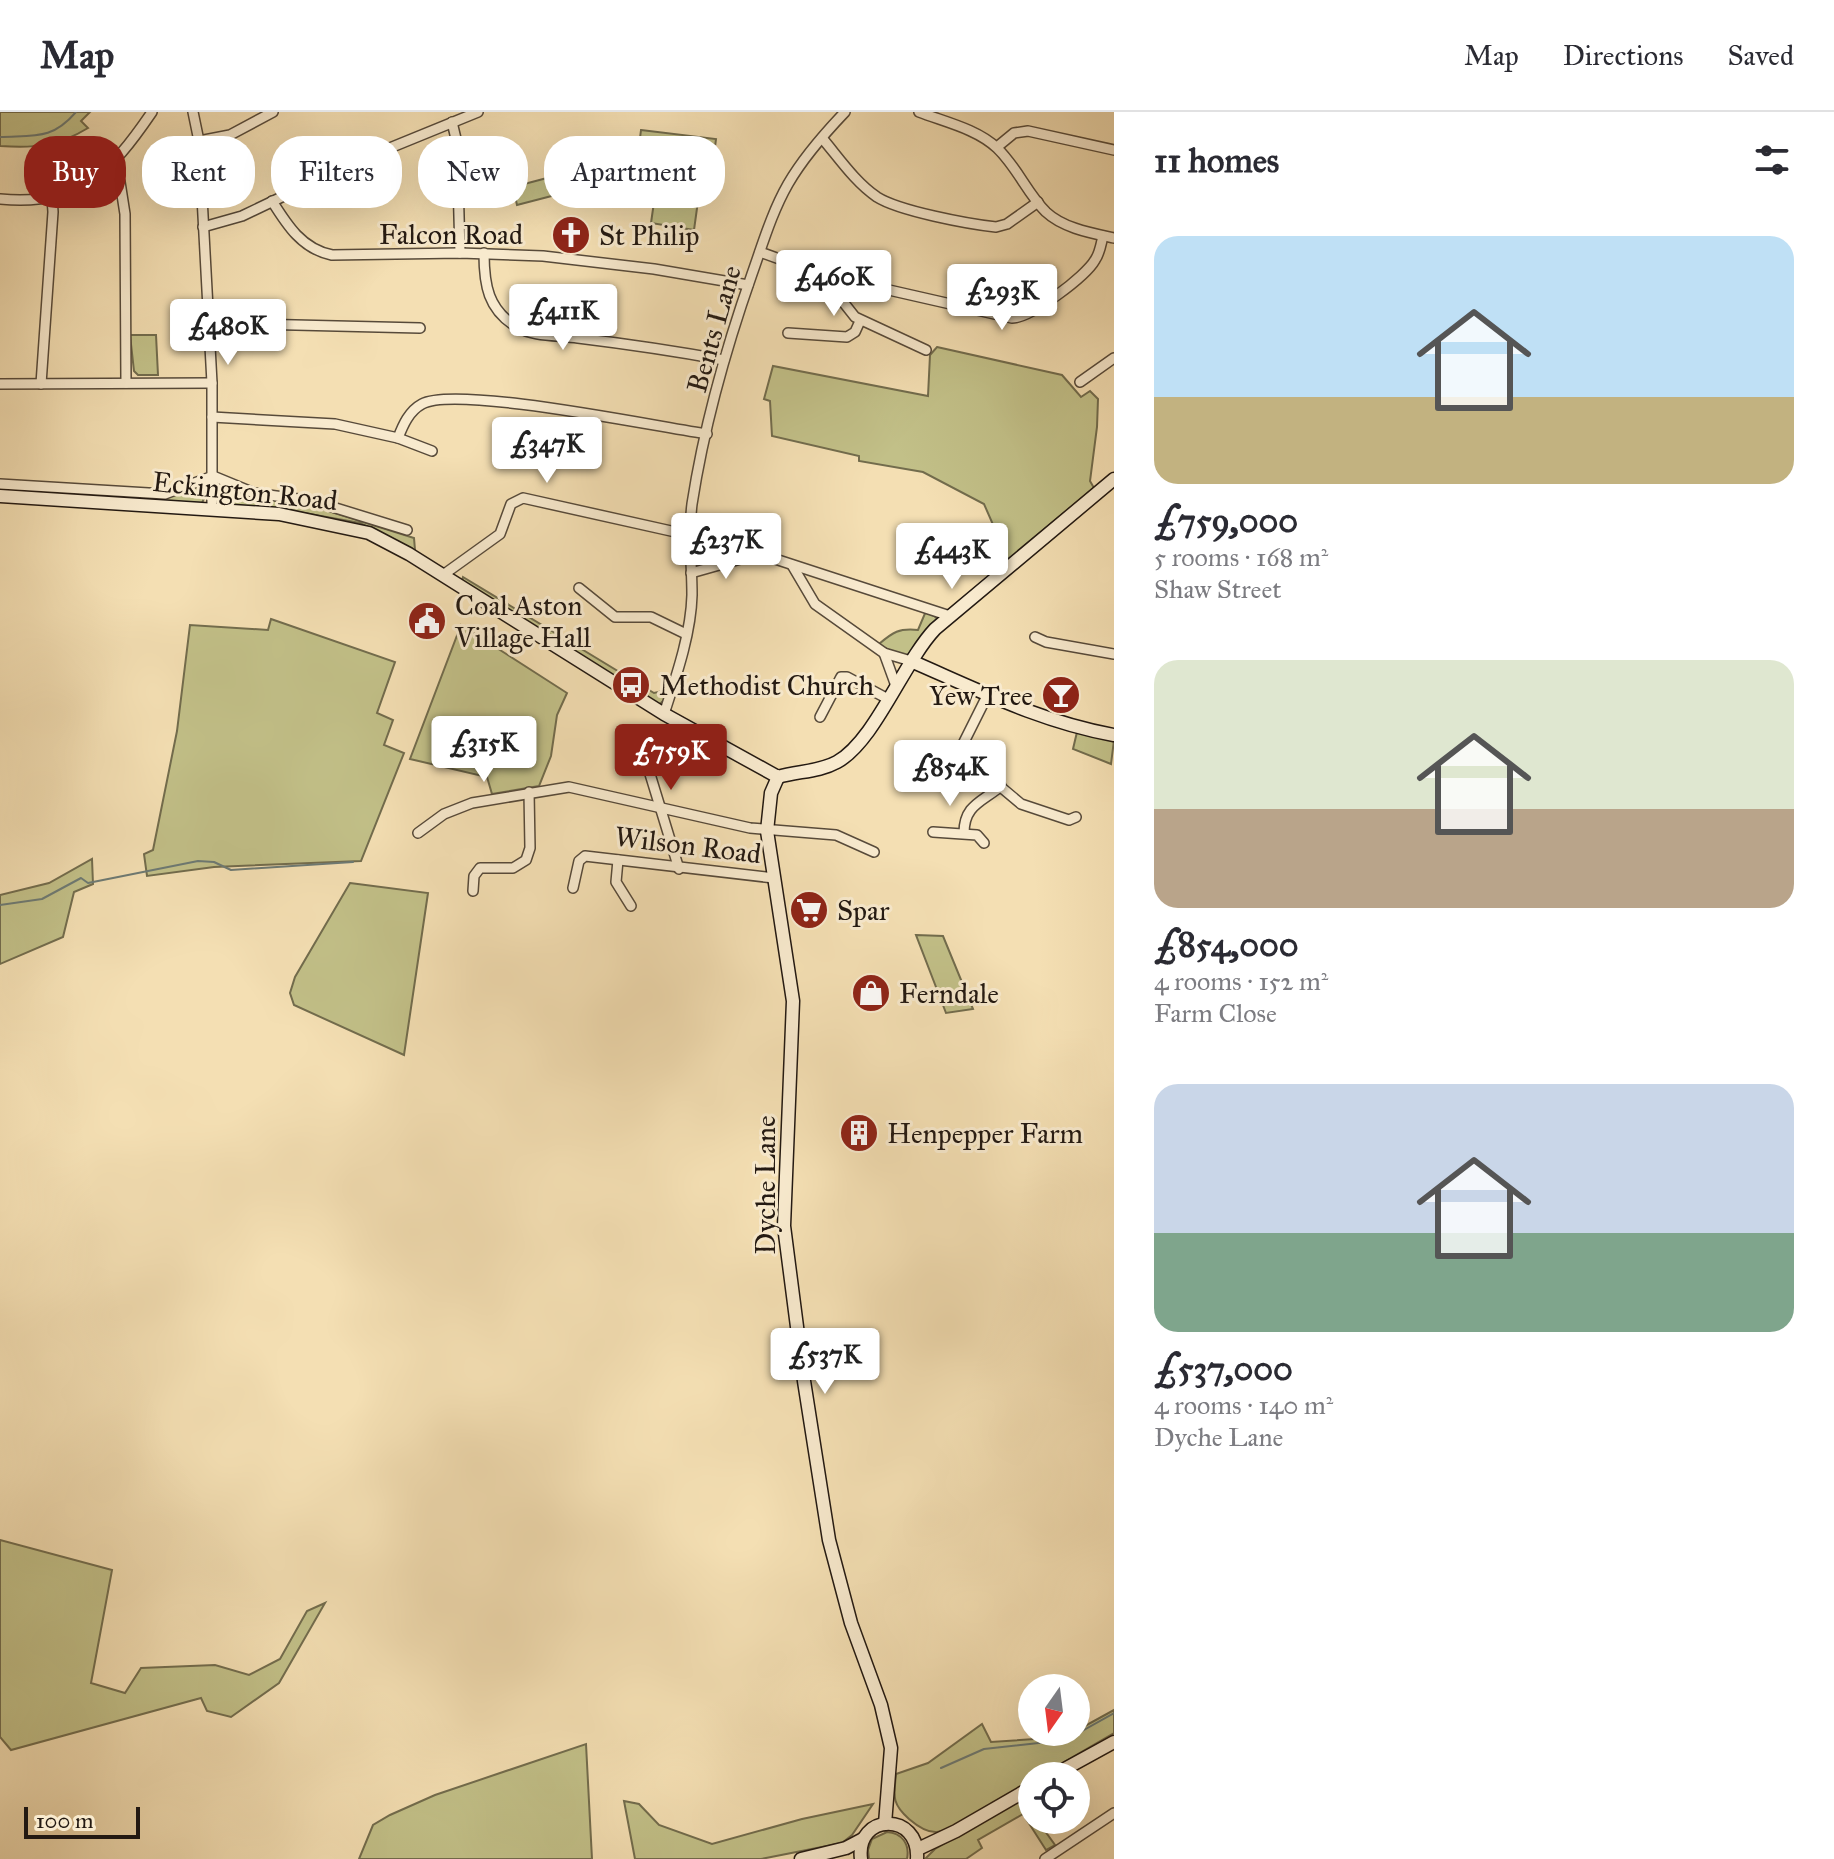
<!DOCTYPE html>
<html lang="en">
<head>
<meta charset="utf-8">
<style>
	:root { --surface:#fff; --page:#f7f7f7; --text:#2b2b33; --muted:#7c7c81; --line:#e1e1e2; --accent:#8f2418 }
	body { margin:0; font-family:"IM FELL Great Primer",serif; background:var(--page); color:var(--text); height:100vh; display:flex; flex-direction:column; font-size:30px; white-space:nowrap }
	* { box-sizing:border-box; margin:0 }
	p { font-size:26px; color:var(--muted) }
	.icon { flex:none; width:44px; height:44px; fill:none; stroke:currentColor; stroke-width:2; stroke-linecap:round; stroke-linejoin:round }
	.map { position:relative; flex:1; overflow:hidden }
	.side { display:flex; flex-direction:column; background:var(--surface); width:720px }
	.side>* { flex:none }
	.hud { position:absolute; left:24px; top:24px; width:760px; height:72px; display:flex; gap:16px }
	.needle { width:52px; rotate:194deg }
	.controls { position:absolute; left:1018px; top:1562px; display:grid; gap:16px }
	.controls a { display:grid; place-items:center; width:72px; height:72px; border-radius:50%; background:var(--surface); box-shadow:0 8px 32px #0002; font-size:40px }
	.scale { position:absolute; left:24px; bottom:20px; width:116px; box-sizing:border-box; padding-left:8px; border:4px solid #231912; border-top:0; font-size:22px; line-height:28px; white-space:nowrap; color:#231912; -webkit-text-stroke:6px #f8eace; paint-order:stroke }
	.price { position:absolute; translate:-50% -68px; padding:0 18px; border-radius:8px; background:#fff; color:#222; font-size:26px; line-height:52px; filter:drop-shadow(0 2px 4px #0008) }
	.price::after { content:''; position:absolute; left:50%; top:48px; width:24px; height:18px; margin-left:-12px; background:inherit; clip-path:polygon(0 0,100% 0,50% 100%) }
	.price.on { background:var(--accent); color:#fff }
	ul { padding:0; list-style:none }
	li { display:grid; align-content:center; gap:16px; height:424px; padding:0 40px }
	li span { display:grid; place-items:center; height:248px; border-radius:24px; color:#555 }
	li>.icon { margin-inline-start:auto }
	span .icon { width:144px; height:144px; fill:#fffc; stroke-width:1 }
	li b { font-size:34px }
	h2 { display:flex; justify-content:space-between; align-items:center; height:96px; padding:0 40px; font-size:34px }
	.tag { padding:0 28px; border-radius:32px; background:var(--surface); box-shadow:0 8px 32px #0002; font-size:28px; line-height:72px }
	.tag.on { background:var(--accent); color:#fff }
	header { display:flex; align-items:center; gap:48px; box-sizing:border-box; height:112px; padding:0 40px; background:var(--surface); border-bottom:2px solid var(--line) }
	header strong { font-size:38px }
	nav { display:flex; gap:44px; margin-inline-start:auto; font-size:28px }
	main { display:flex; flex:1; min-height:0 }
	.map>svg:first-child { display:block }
	.green { fill:#c2c088; stroke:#726c4d; stroke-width:2 }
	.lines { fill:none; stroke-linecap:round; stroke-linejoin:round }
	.stream { stroke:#6d7a74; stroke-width:2 }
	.street-casing { stroke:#574a3a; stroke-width:12 }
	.secondary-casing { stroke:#231912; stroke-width:15 }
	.street { stroke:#f8eace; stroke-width:9 }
	.secondary { stroke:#f8eace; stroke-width:12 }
	.labels { text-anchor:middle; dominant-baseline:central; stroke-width:6; stroke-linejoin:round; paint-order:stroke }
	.street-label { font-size:28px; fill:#231912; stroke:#f8eace }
	.poi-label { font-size:28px; fill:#231912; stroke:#f8eace; text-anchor:start }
</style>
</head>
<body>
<header>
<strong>Map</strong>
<nav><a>Map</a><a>Directions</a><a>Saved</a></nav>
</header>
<main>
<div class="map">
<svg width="1114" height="1747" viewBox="0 0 1114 1747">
	<rect width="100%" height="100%" fill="#f4dfb3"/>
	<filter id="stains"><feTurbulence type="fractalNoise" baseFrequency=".0025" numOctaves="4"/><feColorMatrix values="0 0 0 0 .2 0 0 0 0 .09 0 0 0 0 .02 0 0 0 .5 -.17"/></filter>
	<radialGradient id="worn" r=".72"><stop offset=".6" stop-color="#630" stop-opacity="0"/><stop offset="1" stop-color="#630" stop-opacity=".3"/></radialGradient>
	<g class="green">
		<path d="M0,0H90L81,9L88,16C57,35 35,36 0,34Z"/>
		<polygon points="641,18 716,27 711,67 636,58"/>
		<polygon points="562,62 567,80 517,93 513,75"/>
		<polygon points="655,83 698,89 694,118 651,111"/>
		<polygon points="130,223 156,223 158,263 138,263 134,259"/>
		<polygon points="937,235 1062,263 1081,285 1090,279 1098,287 1097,315 1090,369 1094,376 1008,447 984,392 923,360 859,349 859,344 772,324 770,289 764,287 773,254 928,284 930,243"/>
		<polygon points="221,371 303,391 414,426 415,438 360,411 293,399 232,394 216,385 217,373"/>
		<polygon points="202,373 208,378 202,391 0,380 0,375 164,385"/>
		<polygon points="463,465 654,581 667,578 665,587 659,593 462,469"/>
		<path d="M926,499L937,506L907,544L888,540L879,532C893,520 899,516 918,518Z"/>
		<polygon points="271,507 395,550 377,601 393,608 384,633 404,641 361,749 214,755 147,764 144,742 153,738 177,619 190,513 268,518"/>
		<polygon points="461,513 567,581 557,603 551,644 539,674 492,682 487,665 410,647"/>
		<polygon points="1077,620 1114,628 1111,652 1073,637"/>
		<polygon points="92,747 93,772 74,780 63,825 0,852 0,783 49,771"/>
		<polygon points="350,771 428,781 404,943 294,893 290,881 295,865"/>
		<polygon points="916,823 943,824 973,897 946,901"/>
		<polygon points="0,1428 112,1458 91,1571 125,1581 141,1556 215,1553 249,1563 280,1547 307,1499 325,1491 279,1571 231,1605 207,1599 201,1586 11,1638 0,1625"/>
		<path d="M1114,1598V1621L1040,1664H1032V1669C1012,1680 957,1718 937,1720C926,1721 916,1713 909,1707C891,1691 894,1684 896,1662L928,1651L982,1612L991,1630L1065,1625Z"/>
		<polygon points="586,1632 592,1747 359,1747 373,1713 390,1703 435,1683"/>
		<polygon points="1032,1681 1032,1708 1037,1708 1055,1733 1046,1738 1023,1702 978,1728 982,1736 966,1747 925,1747 935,1737"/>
		<polygon points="624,1689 639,1692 659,1713 712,1732 802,1707 873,1692 852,1723 842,1731 761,1747 635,1747"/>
		<path d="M887,1720C902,1721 910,1732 907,1747H869L868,1738L872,1727Z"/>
	</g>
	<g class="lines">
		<g class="stream">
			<path d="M0,25C35,23 52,28 76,0"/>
			<polyline points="0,793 42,787 81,766 88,771 198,749 214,750 231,758 353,750"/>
			<polyline points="941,1656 984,1637 1066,1628 1114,1601"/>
		</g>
		<g class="street-casing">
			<g id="street">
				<polyline points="193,0 199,29 212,271 212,396"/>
				<path d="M919,0C945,10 977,17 997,36C1017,55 1027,81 1046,100C1063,116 1091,121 1114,126"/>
				<polyline points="452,10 457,31 460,141"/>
				<path d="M822,26C839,46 855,70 877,85C899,99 968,112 996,115L1007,112L1038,90"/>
				<polyline points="199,29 230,23 273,0"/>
				<polyline points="997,35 1014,21 1028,19 1114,38"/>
				<polyline points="112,54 120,70 125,102 126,271"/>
				<path d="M0,87C79,95 111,60 152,0"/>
				<path d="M272,89C287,113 302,137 332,143L460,141L543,144L654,157L748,173"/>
				<polyline points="203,115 242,104 353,51 478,0"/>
				<polyline points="760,140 821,162 855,205 926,238"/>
				<path d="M484,141C484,173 488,198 517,215C533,225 560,223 578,226C627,232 675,239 724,248"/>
				<path d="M838,182L854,174L867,173L1012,206C1031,206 1086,164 1095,148C1100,141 1101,132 1103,124"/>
				<polyline points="209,211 420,216"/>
				<polyline points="788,221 847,225 855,220 860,209"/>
				<polyline points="1080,270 1114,246"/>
				<polyline points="0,272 212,271"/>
				<polyline points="41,272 53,100 52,85"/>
				<polyline points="212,305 335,312 398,326 432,339"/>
				<path d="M398,326C403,313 409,299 422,292C456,273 658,315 707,322"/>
				<polyline points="0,372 165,382 213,364 254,381 313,389 407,418"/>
				<polyline points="792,453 815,492 884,541 911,549"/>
				<polyline points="691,461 744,446 769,445 950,504"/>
				<polyline points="443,463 500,422 511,392 523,386 689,423"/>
				<polyline points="579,476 615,505 651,505 686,522"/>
				<polyline points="1035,525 1046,530 1114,542"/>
				<polyline points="884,541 896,574"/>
				<polyline points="987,584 963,632 965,645 1021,692 1069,708 1076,705"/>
				<path d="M664,602C676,565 691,522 692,483C692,452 688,423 692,392C704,314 726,236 752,162C763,131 772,100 788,72C803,46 824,22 845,0"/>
				<polyline points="820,605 841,565 847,565 888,587"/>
				<polyline points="650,662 679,757"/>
				<polyline points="933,720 977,723 984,731"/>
				<polyline points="418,721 444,702 472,691 569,675 750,716 836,723 874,740"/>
				<path d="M964,721C964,693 982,690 1001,674"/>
				<polyline points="618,748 616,770 631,794"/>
				<polyline points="573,776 579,749 585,744 774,766"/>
				<polyline points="473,779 474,764 480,756 513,756 526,748 530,736 529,680"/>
				<polyline points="1045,1747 1114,1701"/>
			</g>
		</g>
		<g class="secondary-casing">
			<g id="secondary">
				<path d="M0,384L279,402L369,421L409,442L664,602L778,665C798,659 819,660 837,650C875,629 903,551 935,517L1114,367"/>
				<path d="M911,549C978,578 1041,610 1114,623"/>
				<polyline points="778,665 771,681 767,719 793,889 784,1114 804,1269 829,1428 851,1511 881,1593 891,1636 885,1712"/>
				<polyline points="1052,1664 1114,1630"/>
				<polyline points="918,1737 956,1719 1032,1675"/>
				<polyline points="801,1747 846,1736 863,1727"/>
				<path d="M861,1747C855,1701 920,1699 917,1747"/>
			</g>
		</g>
		<use href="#street" class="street"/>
		<use href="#secondary" class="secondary"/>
	</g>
	<defs>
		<g id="church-disc" transform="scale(2)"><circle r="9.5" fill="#8f2418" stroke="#f8eace"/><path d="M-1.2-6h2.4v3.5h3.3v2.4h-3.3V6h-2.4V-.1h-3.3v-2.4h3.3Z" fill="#fff"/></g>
		<g id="civic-disc" transform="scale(2)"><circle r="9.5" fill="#8f2418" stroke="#f8eace"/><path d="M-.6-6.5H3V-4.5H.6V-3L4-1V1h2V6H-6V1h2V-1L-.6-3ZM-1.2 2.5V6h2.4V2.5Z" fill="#fff"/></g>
		<g id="bus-disc" transform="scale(2)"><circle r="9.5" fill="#8f2418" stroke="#f8eace"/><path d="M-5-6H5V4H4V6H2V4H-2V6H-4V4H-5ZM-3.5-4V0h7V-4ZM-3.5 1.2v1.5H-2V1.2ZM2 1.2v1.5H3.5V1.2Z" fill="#fff"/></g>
		<g id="bar-disc" transform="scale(2)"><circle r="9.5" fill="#8f2418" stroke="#f8eace"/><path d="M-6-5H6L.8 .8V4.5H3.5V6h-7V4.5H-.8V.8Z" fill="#fff"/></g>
		<g id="supermarket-disc" transform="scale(2)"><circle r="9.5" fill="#8f2418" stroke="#f8eace"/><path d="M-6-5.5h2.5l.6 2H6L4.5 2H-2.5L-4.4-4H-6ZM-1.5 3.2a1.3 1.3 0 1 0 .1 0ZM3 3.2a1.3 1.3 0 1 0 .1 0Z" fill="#fff"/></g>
		<g id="shop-disc" transform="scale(2)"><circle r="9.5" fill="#8f2418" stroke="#f8eace"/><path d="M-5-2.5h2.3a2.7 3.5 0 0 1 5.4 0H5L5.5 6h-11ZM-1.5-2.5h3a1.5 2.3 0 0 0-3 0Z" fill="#fff"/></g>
		<g id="building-disc" transform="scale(2)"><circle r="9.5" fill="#8f2418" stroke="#f8eace"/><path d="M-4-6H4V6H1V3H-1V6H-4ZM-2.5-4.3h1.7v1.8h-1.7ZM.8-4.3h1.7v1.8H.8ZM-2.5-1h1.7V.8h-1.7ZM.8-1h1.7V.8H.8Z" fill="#fff"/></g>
	</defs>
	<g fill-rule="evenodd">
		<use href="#church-disc" x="571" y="123"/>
		<use href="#civic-disc" x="427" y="509"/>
		<use href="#bus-disc" x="631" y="573"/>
		<use href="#bar-disc" x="1061" y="583"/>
		<use href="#supermarket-disc" x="809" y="798"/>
		<use href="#shop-disc" x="871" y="881"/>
		<use href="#building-disc" x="859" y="1021"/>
	</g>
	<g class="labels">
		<g class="street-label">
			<text x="451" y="122">Falcon Road</text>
			<text transform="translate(714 217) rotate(-74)">Bents Lane</text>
			<text transform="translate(245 379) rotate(6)">Eckington Road</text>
			<text transform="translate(688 733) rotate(7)">Wilson Road</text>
			<text transform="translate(765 1073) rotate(-90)">Dyche Lane</text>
		</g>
		<g class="poi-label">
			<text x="599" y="123">St Philip</text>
			<text x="455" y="493">Coal Aston<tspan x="455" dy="32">Village Hall</tspan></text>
			<text x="659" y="573">Methodist Church</text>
			<text x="1033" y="583" text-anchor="end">Yew Tree</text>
			<text x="837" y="798">Spar</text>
			<text x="899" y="881">Ferndale</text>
			<text x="887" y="1021">Henpepper Farm</text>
		</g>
	</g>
	<rect width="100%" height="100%" filter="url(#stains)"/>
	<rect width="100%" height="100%" fill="url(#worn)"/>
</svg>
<div class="controls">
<a><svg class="needle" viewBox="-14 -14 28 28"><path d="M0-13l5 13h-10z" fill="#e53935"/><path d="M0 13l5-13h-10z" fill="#7c7c81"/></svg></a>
<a><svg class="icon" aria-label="locate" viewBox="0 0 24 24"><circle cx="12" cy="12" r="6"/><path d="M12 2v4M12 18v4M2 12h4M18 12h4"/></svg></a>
</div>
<div class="scale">100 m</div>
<b class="price" style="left:834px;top:206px">£460K</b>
<b class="price" style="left:1002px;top:220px">£293K</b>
<b class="price" style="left:563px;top:240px">£411K</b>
<b class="price" style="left:228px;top:255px">£480K</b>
<b class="price" style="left:547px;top:373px">£347K</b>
<b class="price" style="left:726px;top:469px">£237K</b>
<b class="price" style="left:952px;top:479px">£443K</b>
<b class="price" style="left:484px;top:672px">£315K</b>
<b class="price on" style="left:671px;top:680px">£759K</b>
<b class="price" style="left:950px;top:696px">£854K</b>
<b class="price" style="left:825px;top:1284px">£537K</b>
<div class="hud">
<a class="tag on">Buy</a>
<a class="tag">Rent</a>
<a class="tag">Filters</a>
<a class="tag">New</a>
<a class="tag">Apartment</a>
</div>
</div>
<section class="side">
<h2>11 homes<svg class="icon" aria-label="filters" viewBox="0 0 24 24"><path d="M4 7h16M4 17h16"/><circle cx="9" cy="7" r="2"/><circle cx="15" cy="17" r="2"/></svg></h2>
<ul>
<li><span style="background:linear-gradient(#bfe0f5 65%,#c2b280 0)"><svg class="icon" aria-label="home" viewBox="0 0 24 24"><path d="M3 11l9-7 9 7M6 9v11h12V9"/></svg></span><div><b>£759,000</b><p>5 rooms · 168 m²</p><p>Shaw Street</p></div></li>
<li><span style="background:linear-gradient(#dfe7d0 60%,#b9a48a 0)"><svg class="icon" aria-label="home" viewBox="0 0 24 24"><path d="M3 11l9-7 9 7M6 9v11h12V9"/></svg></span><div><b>£854,000</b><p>4 rooms · 152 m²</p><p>Farm Close</p></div></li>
<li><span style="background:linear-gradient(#c9d6e8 60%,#7fa58c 0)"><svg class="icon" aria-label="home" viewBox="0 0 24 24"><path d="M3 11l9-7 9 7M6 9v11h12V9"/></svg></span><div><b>£537,000</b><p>4 rooms · 140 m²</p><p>Dyche Lane</p></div></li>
</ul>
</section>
</main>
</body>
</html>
